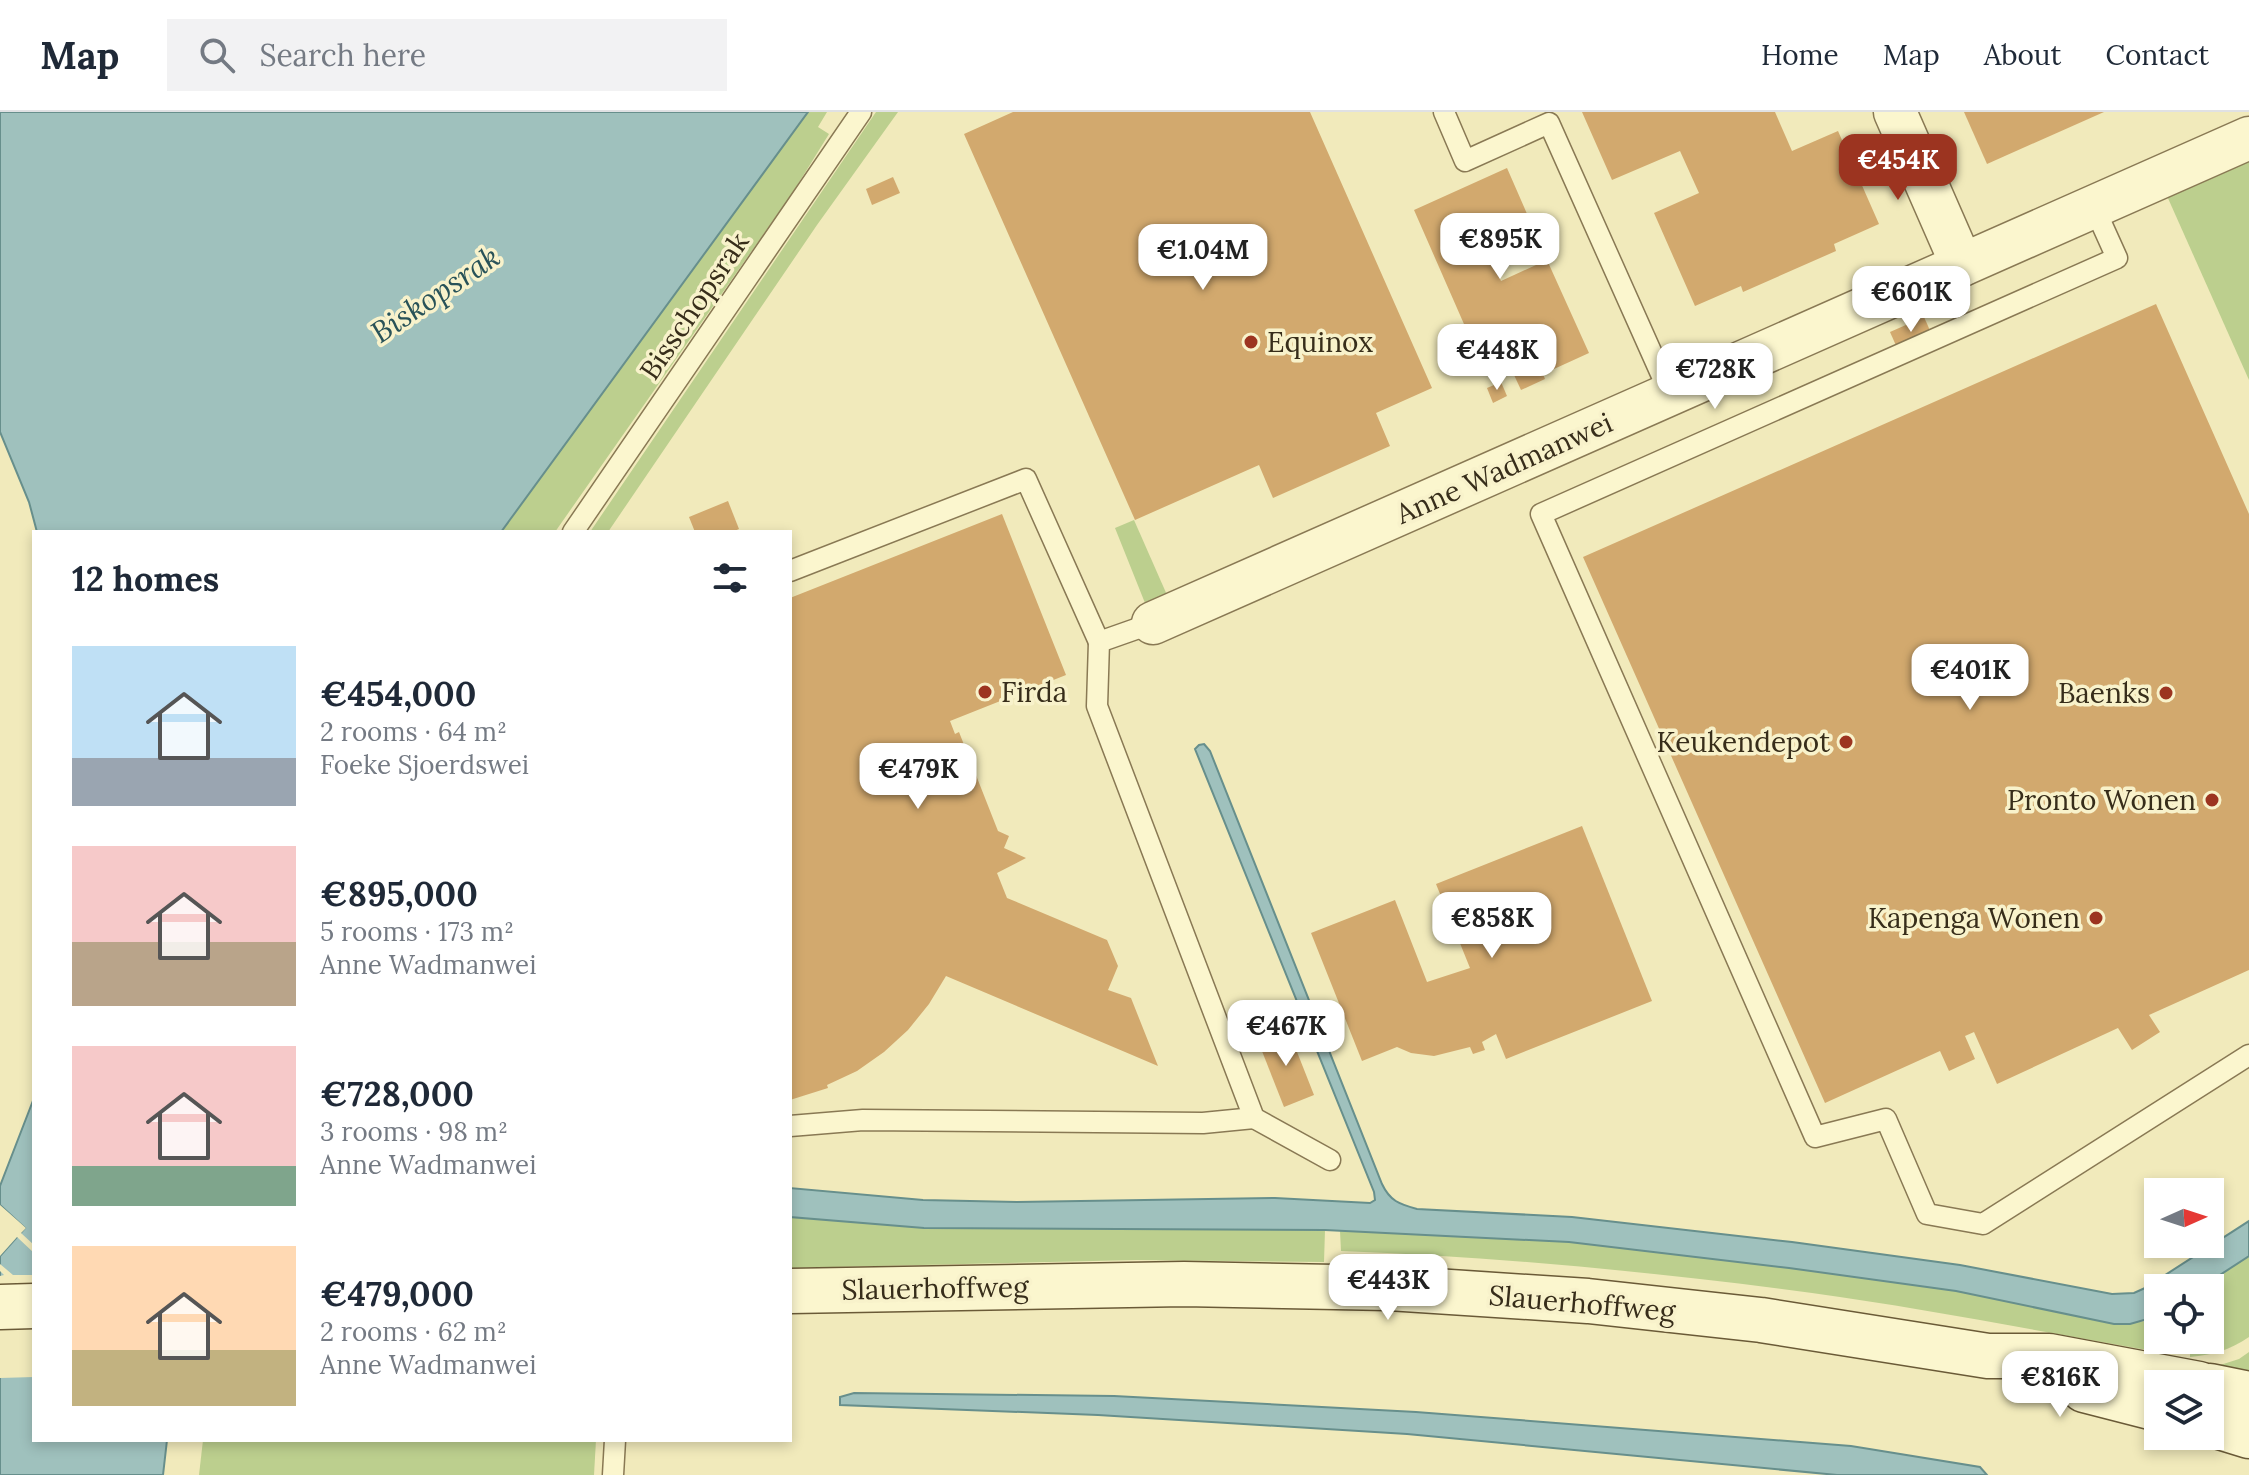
<!DOCTYPE html>
<html lang="en">
<head>
<meta charset="utf-8">
<style>
	:root { --surface:#fff; --page:#f2f2f3; --text:#1f2937; --muted:#747a83; --line:#e0e1e3; --accent:#9c3420 }
	body { margin:0; font-family:Lora,serif; background:var(--page); color:var(--text); height:100vh; display:flex; flex-direction:column; font-size:30px; white-space:nowrap }
	* { box-sizing:border-box; margin:0 }
	p { font-size:26px; color:var(--muted) }
	.icon { flex:none; width:44px; height:44px; fill:none; stroke:currentColor; stroke-width:2; stroke-linecap:round; stroke-linejoin:round }
	.map { position:relative; flex:1; overflow:hidden }
	.side { position:absolute; left:32px; top:418px; width:760px; height:912px; display:flex; flex-direction:column; background:var(--surface); border-radius:0px; box-shadow:0 4px 12px #0003 }
	.side>* { flex:none }
	.needle { width:52px; rotate:87deg }
	.buttons { position:absolute; left:2144px; top:1066px; display:grid; gap:16px }
	.buttons a { display:grid; place-items:center; width:80px; height:80px; border-radius:0px; background:var(--surface); box-shadow:0 4px 12px #0003; font-size:40px }
	.price { position:absolute; translate:-50% -68px; padding:0 18px; border-radius:16px; background:#fff; color:#222; font-size:26px; line-height:52px; filter:drop-shadow(0 2px 4px #0008) }
	.price::after { content:''; position:absolute; left:50%; top:48px; width:24px; height:18px; margin-left:-12px; background:inherit; clip-path:polygon(0 0,100% 0,50% 100%) }
	.price.selected { background:var(--accent); color:#fff }
	ul { padding:0; list-style:none }
	li { display:flex; align-items:center; gap:24px; height:200px; padding:0 40px }
	li span { display:grid; place-items:center; flex:none; width:224px; height:160px; border-radius:0px; color:#555 }
	li>.icon { margin-inline-start:auto }
	span .icon { width:96px; height:96px; fill:#fffc; stroke-width:1 }
	li b { font-size:34px }
	h2 { display:flex; justify-content:space-between; align-items:center; height:96px; padding:0 40px; font-size:34px }
	header { display:flex; align-items:center; gap:48px; box-sizing:border-box; height:112px; padding:0 40px; background:var(--surface); border-bottom:2px solid var(--line) }
	header strong { font-size:38px }
	nav { display:flex; gap:44px; margin-inline-start:auto; font-size:28px }
	.search { width:560px; height:72px; background:var(--page); display:flex; align-items:center; gap:20px; box-sizing:border-box; padding:0 28px; border-radius:0px; color:var(--muted); font-size:30px }
	.map>svg:first-child { display:block }
	.green { fill:#bccf8e }
	.water { fill:#9fc1bd; stroke:#678f8c; stroke-width:2 }
	.pier { fill:#f1eabb }
	.building { fill:#d2a96e }
	.lines { fill:none; stroke-linecap:round; stroke-linejoin:round }
	.service-casing { stroke:#897954; stroke-width:23 }
	.minor-casing { stroke:#897954; stroke-width:45 }
	.secondary-casing { stroke:#6a5a37; stroke-width:47 }
	.service { stroke:#fbf6ce; stroke-width:20 }
	.minor { stroke:#fbf6ce; stroke-width:42 }
	.secondary { stroke:#fbf6ce; stroke-width:44 }
	.poi-dot { fill:#9c3420; stroke:#f8f2cb; stroke-width:3 }
	.labels { text-anchor:middle; dominant-baseline:central; stroke-width:7; stroke-linejoin:round; paint-order:stroke }
	.street-label { font-size:28px; fill:#372d1a; stroke:#f8f2cb }
	.poi-label { font-size:28px; fill:#372d1a; stroke:#f8f2cb; text-anchor:end }
	.water-label { font-size:30px; font-style:italic; fill:#285258; stroke:#f8f2cb }
</style>
</head>
<body>
<header>
<strong>Map</strong>
<div class="search"><svg class="icon" aria-label="search" viewBox="0 0 24 24"><circle cx="10" cy="10" r="6"/><path d="M15 15l6 6"/></svg>Search here</div>
<nav><a>Home</a><a>Map</a><a>About</a><a>Contact</a></nav>
</header>
<div class="map">
<svg width="2249" height="1363" viewBox="0 0 2249 1363">
	<rect width="100%" height="100%" fill="#f1eabb"/>
	<g class="green">
		<polygon points="808,0 827,0 818,15 829,22 793,80 555,420 501,420"/>
		<polygon points="876,0 898,0 817,113 608,420 590,420"/>
		<polygon points="2249,47 2249,268 2167,84"/>
		<polygon points="1134,408 1167,483 1145,491 1115,416"/>
		<polygon points="790,1105 924,1116 1325,1118 1324,1150 1137,1148 790,1156"/>
		<path d="M1340,1119L1569,1130L1789,1156L1956,1179L2114,1212L2146,1209L2158,1204V1228L2153,1238L2141,1237C2031,1218 1922,1196 1812,1181C1656,1160 1498,1145 1341,1139Z"/>
		<path d="M2249,1144V1225C2230,1238 2213,1243 2190,1245V1231L2163,1228H2210V1176H2200Z"/>
		<polygon points="2249,1240 2249,1267 2217,1254 2239,1247"/>
		<polygon points="203,1328 596,1328 594,1363 199,1363"/>
	</g>
	<g class="water">
		<polygon points="0,0 808,0 501,420 37,420 29,390 0,320"/>
		<path d="M1204,632L1210,639L1382,1072C1390,1089 1399,1092 1417,1097L1572,1105L1792,1130L1960,1153L2112,1182L2134,1181L2145,1176L2249,1109V1144L2200,1176H2158V1204L2130,1212H2114L1956,1179L1789,1156L1569,1130L1325,1118L924,1116L790,1105V1076L923,1088L1017,1090L1275,1086L1370,1091L1375,1088L1374,1080L1195,637L1199,633Z"/>
		<polygon points="34,986 34,1328 167,1328 163,1363 0,1363 0,1144 25,1116 0,1093 0,1074"/>
		<polygon points="854,1281 1114,1284 1416,1300 1851,1334 1980,1355 1987,1363 1837,1363 1407,1322 1098,1303 840,1293 840,1285"/>
	</g>
	<g class="pier">
		<polygon points="0,1093 26,1116 21,1121 34,1133 34,1141 17,1125 0,1144 0,1138 20,1117 0,1098"/>
		<polygon points="0,1152 13,1163 34,1163 34,1265 0,1266 0,1164 4,1163 0,1159"/>
	</g>
	<g class="building">
		<polygon points="1013,0 1310,0 1432,276 1376,301 1390,334 1273,386 1259,353 1135,408 964,22"/>
		<polygon points="1582,0 1775,0 1792,39 1838,19 1879,112 1834,132 1836,139 1743,180 1741,174 1695,194 1654,101 1699,81 1680,39 1612,68"/>
		<polygon points="1964,0 2104,0 1987,52"/>
		<polygon points="1507,56 1538,127 1491,147 1501,169 1547,148 1589,241 1543,262 1545,267 1521,278 1508,250 1485,260 1414,98"/>
		<polygon points="893,65 900,81 872,93 866,77"/>
		<polygon points="2156,192 2249,402 2249,858 2149,903 2160,920 2132,938 2118,916 1997,972 1974,920 1965,924 1975,947 1949,959 1940,939 1825,991 1583,445"/>
		<polygon points="1924,205 1932,223 1898,238 1890,220"/>
		<polygon points="1501,270 1507,284 1493,291 1487,276"/>
		<polygon points="728,389 739,417 732,420 695,420 689,405"/>
		<polygon points="1002,402 1066,563 950,609 955,622 959,620 998,719 1009,724 1004,736 1026,746 997,761 1007,786 1107,828 1118,854 1108,878 1131,886 1158,954 946,864 929,892 908,918 884,940 857,959 827,973 828,976 790,988 790,486"/>
		<polygon points="1582,714 1652,889 1506,947 1496,922 1482,930 1485,938 1473,942 1470,935 1434,944 1411,941 1397,935 1362,949 1311,821 1395,788 1427,870 1470,856 1436,772"/>
		<polygon points="1288,917 1314,983 1284,995 1258,929"/>
	</g>
	<g class="lines">
		<g class="service-casing">
			<g id="service">
				<polyline points="1444,0 1465,49 1549,11 1670,282"/>
				<polyline points="2094,95 2117,146 1541,402 1815,1025 1886,1007 1927,1102 1983,1112 2249,943"/>
				<polyline points="573,420 861,0"/>
				<polyline points="790,459 1026,367 1099,530"/>
				<polyline points="1153,511 1099,530 1097,594 1254,1006 1330,1048"/>
				<polyline points="790,1014 863,1008 1203,1011 1254,1006"/>
				<polyline points="613,1363 615,1328"/>
			</g>
		</g>
		<g class="minor-casing">
			<g id="minor">
				<polyline points="1895,0 1962,153"/>
				<polyline points="1153,511 2249,26"/>
			</g>
		</g>
		<g class="secondary-casing">
			<g id="secondary">
				<polyline points="790,1179 1184,1172 1389,1176 1588,1189 1761,1208 1988,1244 2049,1244 2199,1272"/>
				<polyline points="0,1195 34,1194"/>
				<polyline points="2210,1274 2249,1282"/>
				<polyline points="2084,1278 2158,1297"/>
				<polyline points="2210,1312 2249,1324"/>
			</g>
		</g>
		<use href="#service" class="service"/>
		<use href="#minor" class="minor"/>
		<use href="#secondary" class="secondary"/>
	</g>
	<g class="poi-dot">
		<circle cx="1251" cy="230" r="8"/>
		<circle cx="985" cy="580" r="8"/>
		<circle cx="2166" cy="581" r="8"/>
		<circle cx="1846" cy="630" r="8"/>
		<circle cx="2212" cy="688" r="8"/>
		<circle cx="2096" cy="806" r="8"/>
	</g>
	<g class="labels">
		<g class="street-label">
			<text transform="translate(694 194) rotate(-56)">Bisschopsrak</text>
			<text transform="translate(1504 356) rotate(-24)">Anne Wadmanwei</text>
			<text transform="translate(935 1176) rotate(-1)">Slauerhoffweg</text>
			<text transform="translate(1582 1191) rotate(5)">Slauerhoffweg</text>
		</g>
		<g class="poi-label">
			<text x="1267" y="230" text-anchor="start">Equinox</text>
			<text x="1001" y="580" text-anchor="start">Firda</text>
			<text x="2150" y="581">Baenks</text>
			<text x="1830" y="630">Keukendepot</text>
			<text x="2196" y="688">Pronto Wonen</text>
			<text x="2080" y="806">Kapenga Wonen</text>
		</g>
		<g class="water-label">
			<text transform="translate(435 182) rotate(-34)">Biskopsrak</text>
		</g>
	</g>
</svg>
<div class="buttons">
<a><svg class="needle" viewBox="-14 -14 28 28"><path d="M0-13l5 13h-10z" fill="#e53935"/><path d="M0 13l5-13h-10z" fill="#747a83"/></svg></a>
<a><svg class="icon" aria-label="locate" viewBox="0 0 24 24"><circle cx="12" cy="12" r="6"/><path d="M12 2v4M12 18v4M2 12h4M18 12h4"/></svg></a>
<a><svg class="icon" aria-label="layers" viewBox="0 0 24 24"><path d="M12 4l9 5-9 5-9-5zM3 14l9 5 9-5"/></svg></a>
</div>
<b class="price selected" style="left:1898px;top:90px">€454K</b>
<b class="price" style="left:1500px;top:169px">€895K</b>
<b class="price" style="left:1203px;top:180px">€1.04M</b>
<b class="price" style="left:1911px;top:222px">€601K</b>
<b class="price" style="left:1497px;top:280px">€448K</b>
<b class="price" style="left:1715px;top:299px">€728K</b>
<b class="price" style="left:1970px;top:600px">€401K</b>
<b class="price" style="left:918px;top:699px">€479K</b>
<b class="price" style="left:1492px;top:848px">€858K</b>
<b class="price" style="left:1286px;top:956px">€467K</b>
<b class="price" style="left:1388px;top:1210px">€443K</b>
<b class="price" style="left:2060px;top:1307px">€816K</b>
<section class="side">
<h2>12 homes<svg class="icon" aria-label="filters" viewBox="0 0 24 24"><path d="M4 7h16M4 17h16"/><circle cx="9" cy="7" r="2"/><circle cx="15" cy="17" r="2"/></svg></h2>
<ul>
<li><span style="background:linear-gradient(#bfe0f5 70%,#9aa5b1 0)"><svg class="icon" aria-label="home" viewBox="0 0 24 24"><path d="M3 11l9-7 9 7M6 9v11h12V9"/></svg></span><div><b>€454,000</b><p>2 rooms · 64 m²</p><p>Foeke Sjoerdswei</p></div></li>
<li><span style="background:linear-gradient(#f6c9c9 60%,#b9a48a 0)"><svg class="icon" aria-label="home" viewBox="0 0 24 24"><path d="M3 11l9-7 9 7M6 9v11h12V9"/></svg></span><div><b>€895,000</b><p>5 rooms · 173 m²</p><p>Anne Wadmanwei</p></div></li>
<li><span style="background:linear-gradient(#f6c9c9 75%,#7fa58c 0)"><svg class="icon" aria-label="home" viewBox="0 0 24 24"><path d="M3 11l9-7 9 7M6 9v11h12V9"/></svg></span><div><b>€728,000</b><p>3 rooms · 98 m²</p><p>Anne Wadmanwei</p></div></li>
<li><span style="background:linear-gradient(#ffd9b3 65%,#c2b280 0)"><svg class="icon" aria-label="home" viewBox="0 0 24 24"><path d="M3 11l9-7 9 7M6 9v11h12V9"/></svg></span><div><b>€479,000</b><p>2 rooms · 62 m²</p><p>Anne Wadmanwei</p></div></li>
</ul>
</section>
</div>
</body>
</html>
